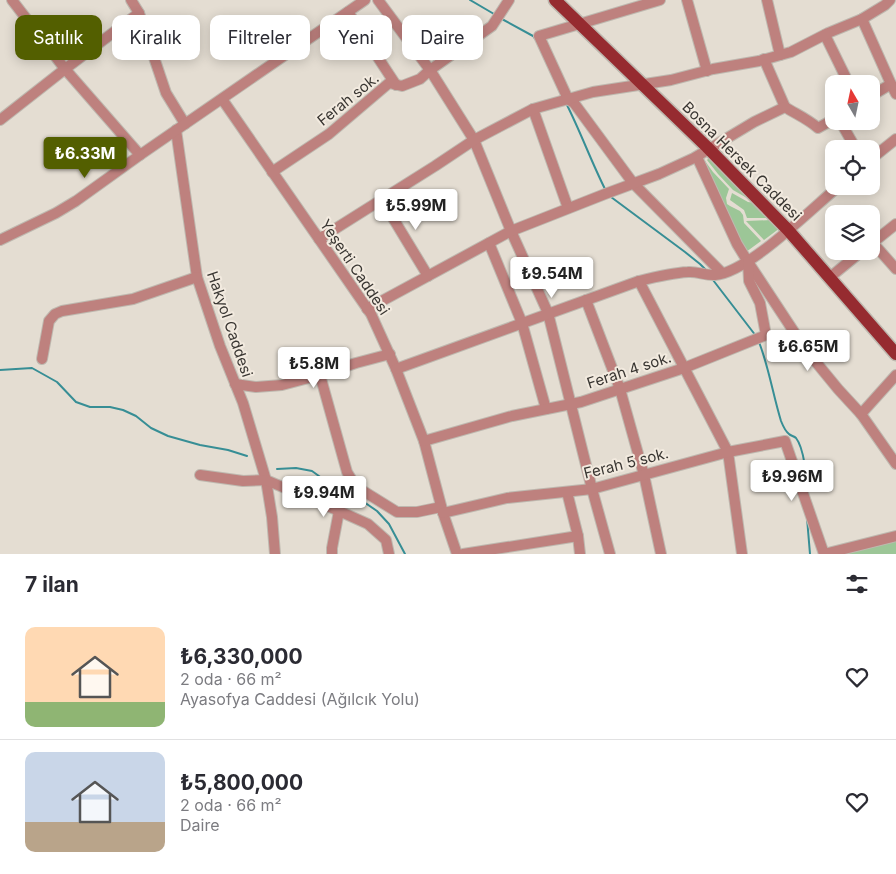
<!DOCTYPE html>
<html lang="tr">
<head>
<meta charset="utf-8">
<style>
	:root { --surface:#fff; --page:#f2f2f3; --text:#2b2b33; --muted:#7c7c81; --line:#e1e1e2; --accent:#535f00 }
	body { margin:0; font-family:Inter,sans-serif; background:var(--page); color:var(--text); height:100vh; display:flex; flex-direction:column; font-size:19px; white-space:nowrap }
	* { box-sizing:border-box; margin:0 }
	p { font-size:16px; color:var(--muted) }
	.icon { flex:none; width:28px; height:28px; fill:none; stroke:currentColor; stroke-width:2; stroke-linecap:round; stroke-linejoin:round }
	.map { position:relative; height:554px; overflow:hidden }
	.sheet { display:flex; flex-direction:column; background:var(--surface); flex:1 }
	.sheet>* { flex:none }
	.banner { position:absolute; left:15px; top:15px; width:500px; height:45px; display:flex; gap:10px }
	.needle { width:32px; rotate:351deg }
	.controls { position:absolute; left:825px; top:75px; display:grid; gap:10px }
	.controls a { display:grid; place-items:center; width:55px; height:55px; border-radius:10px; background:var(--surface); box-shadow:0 2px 12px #0003; font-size:25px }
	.price { position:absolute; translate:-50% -42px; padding:0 11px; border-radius:5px; background:#fff; color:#222; font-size:16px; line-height:32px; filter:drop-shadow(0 1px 2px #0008) }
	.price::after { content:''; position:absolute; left:50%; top:30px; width:15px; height:11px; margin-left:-8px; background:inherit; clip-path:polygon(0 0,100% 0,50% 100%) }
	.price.active { background:var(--accent); color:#fff }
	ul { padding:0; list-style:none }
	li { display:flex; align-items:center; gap:15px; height:125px; padding:0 25px }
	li+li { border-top:1px solid var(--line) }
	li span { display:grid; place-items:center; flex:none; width:140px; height:100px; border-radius:10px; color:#555 }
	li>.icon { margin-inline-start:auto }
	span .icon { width:60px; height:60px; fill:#fffc; stroke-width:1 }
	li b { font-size:21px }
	h2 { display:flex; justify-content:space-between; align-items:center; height:60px; padding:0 25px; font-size:21px }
	.tag { padding:0 18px; border-radius:10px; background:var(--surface); box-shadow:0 2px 12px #0003; font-size:18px; line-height:45px }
	.tag.active { background:var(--accent); color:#fff }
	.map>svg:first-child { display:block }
	.green { fill:#9cc697 }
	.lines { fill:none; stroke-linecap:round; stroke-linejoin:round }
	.stream { stroke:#378e95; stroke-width:2 }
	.minor-casing { stroke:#beb8af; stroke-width:12 }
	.major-casing { stroke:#beb8af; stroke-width:15 }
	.minor { stroke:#be817e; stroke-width:10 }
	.major { stroke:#962b30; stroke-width:12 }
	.labels { text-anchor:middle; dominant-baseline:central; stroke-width:4; stroke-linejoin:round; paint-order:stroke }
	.street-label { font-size:15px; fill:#393632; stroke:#f2eadf }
</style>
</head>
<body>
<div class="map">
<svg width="896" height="554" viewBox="0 0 896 554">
	<rect width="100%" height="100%" fill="#e4ddd2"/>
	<g class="green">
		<polygon points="710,157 749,197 747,198 733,190 718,174 707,160"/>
		<polygon points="705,161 713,172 729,189 726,198 727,204 730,206 740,211 743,215 744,223 761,241 746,252 704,162"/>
		<polygon points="732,193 748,202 755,203 770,218 747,218 744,210 730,200"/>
		<polygon points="772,220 780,228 764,240 746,221"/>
		<polygon points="896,540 896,554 843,554"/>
	</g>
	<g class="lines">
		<g class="stream">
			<polyline points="470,0 494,14"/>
			<polyline points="500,18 533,36 536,40"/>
			<path d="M567,105C581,133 591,161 605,189"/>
			<polyline points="611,197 685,252 700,264 706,270"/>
			<polyline points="713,280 756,336"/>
			<path d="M759,342C769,368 773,395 781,421C783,426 785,431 789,434C791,436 794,436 796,438C804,448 807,478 807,491"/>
			<polyline points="0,370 32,368 57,382 76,402 90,407 110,407 123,410 136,416 151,428 168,436 200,445 228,450 247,456"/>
			<polyline points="277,469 296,468 312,471 323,479 361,500 377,511 389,524 405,554"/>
			<polyline points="807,518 810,554"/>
		</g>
		<g class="minor-casing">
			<g id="minor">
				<polyline points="12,0 65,69 140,155"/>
				<polyline points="131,0 139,13 166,93 185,124"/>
				<polyline points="378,0 430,70 474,140 511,231 548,313 592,489 610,554"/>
				<polyline points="660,0 539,36 568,99 574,103 633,183 722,273"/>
				<polyline points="687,0 707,71"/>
				<polyline points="767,0 780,55"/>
				<polyline points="348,12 396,85"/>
				<polyline points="862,19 891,84"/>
				<polyline points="825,35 849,84"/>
				<polyline points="764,59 785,107"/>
				<polyline points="871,96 891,84 896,94"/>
				<polyline points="222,99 371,314 396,369 424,441 443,513 457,554"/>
				<polyline points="533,109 568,208"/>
				<polyline points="0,120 65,69 139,13"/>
				<polyline points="840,121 856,149"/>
				<polyline points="176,130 197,277 220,346 243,403 266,480 272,517 275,554"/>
				<polyline points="697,157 737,244 748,262 806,350 838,389 861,414 896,464"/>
				<polyline points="871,159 896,139"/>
				<polyline points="272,172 329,134 389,83 402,86 420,79 430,70 492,26 509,0"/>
				<polyline points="382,200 428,276"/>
				<polyline points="319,239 435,166 474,140 533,109 593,92 671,80 713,69 759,61 791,52 828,33 862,19 885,5 890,0"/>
				<polyline points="0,240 56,213 76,201 140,155 365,0"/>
				<polyline points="489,243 522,323 546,409"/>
				<polyline points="873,243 896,269"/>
				<polyline points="871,244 896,224"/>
				<polyline points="829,278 862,251"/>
				<polyline points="639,281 728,452 742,554"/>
				<polyline points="586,300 620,389 644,475 661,554"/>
				<path d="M367,309L511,231L605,194L659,174L694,158L754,122L785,107C796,114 808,119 818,128L834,119"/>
				<polyline points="42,359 49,321 55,314 62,311 133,299 197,277"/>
				<path d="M396,369L639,281C655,277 671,273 688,272C697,271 706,276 715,275C749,272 811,209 839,186"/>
				<polyline points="320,375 347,472 353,482 360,489 397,512 417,512 441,507"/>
				<polyline points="235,384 256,387 282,385 320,375 356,363 390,354"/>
				<polyline points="861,414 896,375"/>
				<polyline points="424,441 512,416 581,402 684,368 766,335 760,303 749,281 748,262"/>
				<polyline points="200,475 243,481 266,480 339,511 368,524 386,540 389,554"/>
				<polyline points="567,492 578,536 580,554"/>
				<polyline points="443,513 507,498 592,489 728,452 785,441 824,554"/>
				<polyline points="332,554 332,548 339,511"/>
				<polyline points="463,554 578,536"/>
				<polyline points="824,554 896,536"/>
			</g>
		</g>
		<g class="major-casing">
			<polyline id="major" points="555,0 707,147 788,230 896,354"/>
		</g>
		<use href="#minor" class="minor"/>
		<use href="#major" class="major"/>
	</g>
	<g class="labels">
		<g class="street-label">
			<text transform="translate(348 99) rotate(-39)">Ferah sok.</text>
			<text transform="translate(742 161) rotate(45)">Bosna Hersek Caddesi</text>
			<text transform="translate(355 267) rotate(56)">Yeşerti Caddesi</text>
			<text transform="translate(230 324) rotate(71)">Hakyol Caddesi</text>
			<text transform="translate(629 370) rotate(-18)">Ferah 4 sok.</text>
			<text transform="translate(626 463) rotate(-14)">Ferah 5 sok.</text>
		</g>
	</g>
</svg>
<div class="controls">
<a><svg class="needle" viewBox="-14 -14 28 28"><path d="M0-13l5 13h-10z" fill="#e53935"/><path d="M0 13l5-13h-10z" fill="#7c7c81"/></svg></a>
<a><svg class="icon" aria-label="locate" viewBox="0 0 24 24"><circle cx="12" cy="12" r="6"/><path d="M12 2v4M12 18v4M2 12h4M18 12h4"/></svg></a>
<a><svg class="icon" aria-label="layers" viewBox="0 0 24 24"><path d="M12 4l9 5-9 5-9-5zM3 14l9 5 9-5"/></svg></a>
</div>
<b class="price active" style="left:85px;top:179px">₺6.33M</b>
<b class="price" style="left:416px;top:231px">₺5.99M</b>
<b class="price" style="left:552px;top:299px">₺9.54M</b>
<b class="price" style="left:808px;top:372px">₺6.65M</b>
<b class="price" style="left:314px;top:389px">₺5.8M</b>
<b class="price" style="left:792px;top:502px">₺9.96M</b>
<b class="price" style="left:324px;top:518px">₺9.94M</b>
<div class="banner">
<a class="tag active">Satılık</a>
<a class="tag">Kiralık</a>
<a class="tag">Filtreler</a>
<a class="tag">Yeni</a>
<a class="tag">Daire</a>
</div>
</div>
<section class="sheet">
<h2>7 ilan<svg class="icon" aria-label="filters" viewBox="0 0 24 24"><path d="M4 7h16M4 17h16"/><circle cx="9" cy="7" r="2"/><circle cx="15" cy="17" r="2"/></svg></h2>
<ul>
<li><span style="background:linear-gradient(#ffd9b3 75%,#8fb573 0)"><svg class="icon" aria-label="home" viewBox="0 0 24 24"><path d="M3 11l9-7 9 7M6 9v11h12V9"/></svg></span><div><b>₺6,330,000</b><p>2 oda · 66 m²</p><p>Ayasofya Caddesi (Ağılcık Yolu)</p></div><svg class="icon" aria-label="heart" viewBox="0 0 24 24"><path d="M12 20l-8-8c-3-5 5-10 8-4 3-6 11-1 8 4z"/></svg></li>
<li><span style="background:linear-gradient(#c9d6e8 70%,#b9a48a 0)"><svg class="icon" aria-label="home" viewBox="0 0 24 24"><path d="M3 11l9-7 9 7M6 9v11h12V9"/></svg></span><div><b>₺5,800,000</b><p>2 oda · 66 m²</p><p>Daire</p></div><svg class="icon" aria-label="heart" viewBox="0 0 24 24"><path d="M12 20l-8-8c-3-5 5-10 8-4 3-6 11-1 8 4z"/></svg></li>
</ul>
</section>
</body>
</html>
